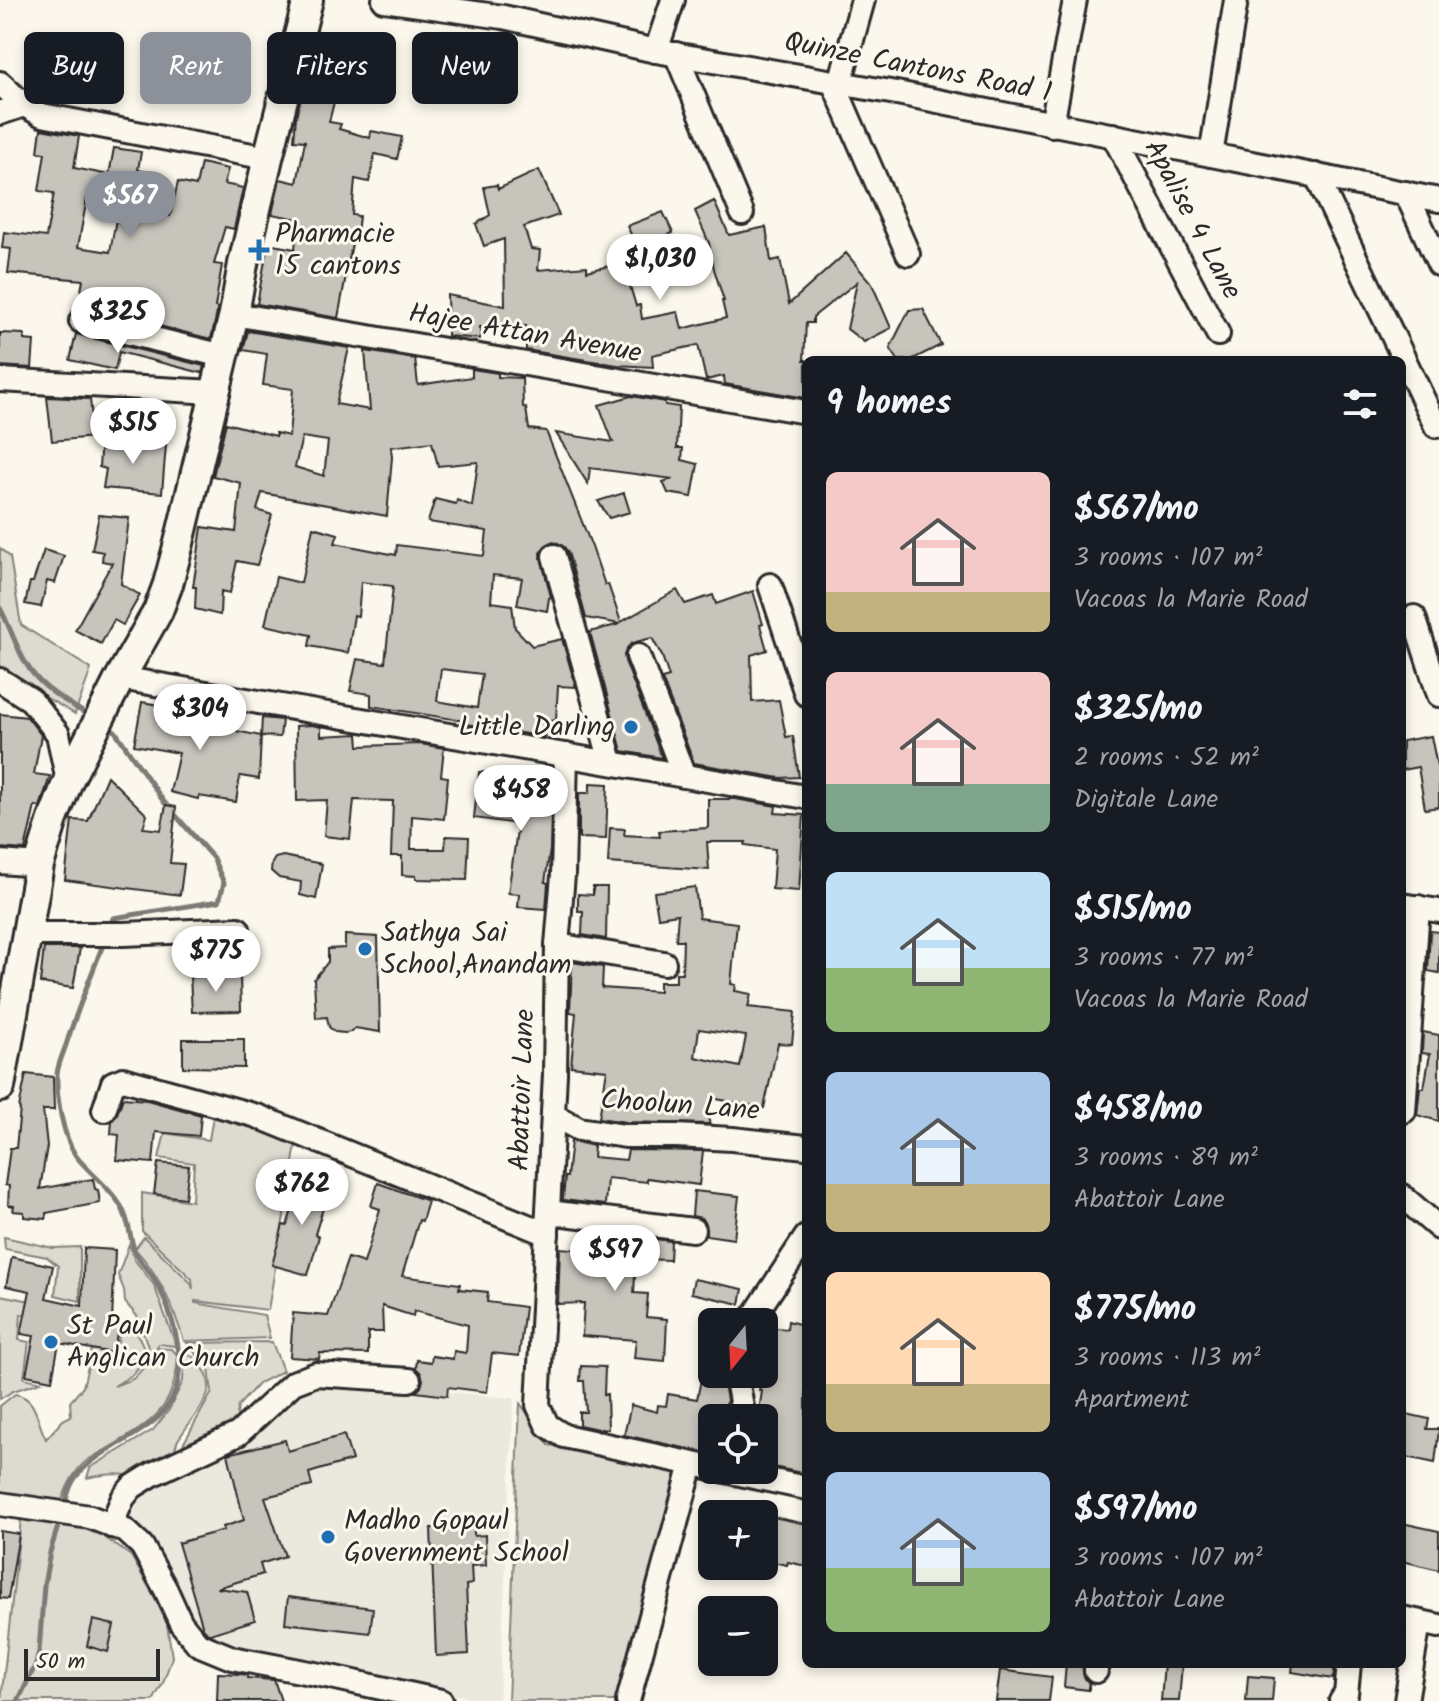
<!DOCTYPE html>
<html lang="en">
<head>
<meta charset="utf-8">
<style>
	:root { --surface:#171b24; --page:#242831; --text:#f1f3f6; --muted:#9ea1a6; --accent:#8c9099 }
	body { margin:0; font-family:Kalam,sans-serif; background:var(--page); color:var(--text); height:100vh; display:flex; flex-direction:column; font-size:30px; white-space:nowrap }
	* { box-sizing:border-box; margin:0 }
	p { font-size:26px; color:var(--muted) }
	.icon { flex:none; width:44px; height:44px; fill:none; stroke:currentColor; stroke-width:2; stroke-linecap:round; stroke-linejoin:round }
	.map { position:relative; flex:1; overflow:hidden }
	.side { position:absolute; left:802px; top:356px; width:604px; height:1312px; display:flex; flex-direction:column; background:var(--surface); border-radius:12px; box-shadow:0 4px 12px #0003 }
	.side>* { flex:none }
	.top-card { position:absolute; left:24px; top:32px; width:658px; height:72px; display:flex; gap:16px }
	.needle { width:52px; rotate:198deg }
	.buttons { position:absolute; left:698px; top:1308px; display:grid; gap:16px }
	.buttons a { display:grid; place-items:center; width:80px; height:80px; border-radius:12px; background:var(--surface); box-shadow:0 4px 12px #0003; font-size:40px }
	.scale { position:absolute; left:24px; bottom:20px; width:136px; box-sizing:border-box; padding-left:8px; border:4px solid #2b2b2b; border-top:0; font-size:22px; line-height:28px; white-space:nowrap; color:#2b2b2b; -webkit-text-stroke:6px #fbf7ec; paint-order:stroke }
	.price { position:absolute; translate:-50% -68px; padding:0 18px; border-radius:28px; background:#fff; color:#222; font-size:26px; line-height:52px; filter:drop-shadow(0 2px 4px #0008) }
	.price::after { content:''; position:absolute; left:50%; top:48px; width:24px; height:18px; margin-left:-12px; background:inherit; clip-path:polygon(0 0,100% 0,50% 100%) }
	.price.current { background:var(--accent); color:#fff }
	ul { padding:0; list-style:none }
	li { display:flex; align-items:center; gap:24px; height:200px; padding:0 24px }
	li span { display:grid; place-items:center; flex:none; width:224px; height:160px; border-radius:12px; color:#555 }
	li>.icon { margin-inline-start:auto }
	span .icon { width:96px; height:96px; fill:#fffc; stroke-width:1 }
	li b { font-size:34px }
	h2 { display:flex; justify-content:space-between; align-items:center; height:96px; padding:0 24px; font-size:34px }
	.pill { padding:0 28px; border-radius:12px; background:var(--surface); box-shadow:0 4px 12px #0003; font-size:28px; line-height:72px }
	.pill.current { background:var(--accent); color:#fff }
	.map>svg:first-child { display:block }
	.built { fill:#ebe8de }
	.green { fill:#dddad0; stroke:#84827e; stroke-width:2 }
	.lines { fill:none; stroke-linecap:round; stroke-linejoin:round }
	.stream { stroke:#7b7a75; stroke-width:5 }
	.building { fill:#c7c4bc; stroke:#2b2b2b; stroke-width:2; fill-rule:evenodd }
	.minor-casing { stroke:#2b2b2b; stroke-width:28 }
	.major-casing { stroke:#2b2b2b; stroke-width:34 }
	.minor { stroke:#fbf7ec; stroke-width:22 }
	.major { stroke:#fbf7ec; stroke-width:28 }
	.poi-dot { fill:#1f6fb2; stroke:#fbf7ec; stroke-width:3 }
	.labels { text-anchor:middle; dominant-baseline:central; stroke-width:6; stroke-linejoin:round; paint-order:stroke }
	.street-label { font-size:28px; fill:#2b2b2b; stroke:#fbf7ec }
	.poi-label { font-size:28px; fill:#2b2b2b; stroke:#fbf7ec; text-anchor:start }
</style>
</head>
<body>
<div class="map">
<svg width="1439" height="1701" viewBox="0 0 1439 1701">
	<rect width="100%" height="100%" fill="#fbf7ec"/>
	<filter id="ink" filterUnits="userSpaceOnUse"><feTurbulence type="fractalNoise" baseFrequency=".0125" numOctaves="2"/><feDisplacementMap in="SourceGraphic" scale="16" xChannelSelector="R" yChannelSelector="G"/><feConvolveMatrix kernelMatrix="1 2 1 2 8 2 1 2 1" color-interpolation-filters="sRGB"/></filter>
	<g filter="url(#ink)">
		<polygon class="built" points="316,1380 514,1398 499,1701 489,1701 239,1652 202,1637 177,1603 152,1540 146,1533 120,1522 135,1493 270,1411"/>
		<g class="green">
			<polygon points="0,548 10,557 21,625 91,669 75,714 0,671"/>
			<path d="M214,1110L297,1139L268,1310L195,1301V1303L264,1315L270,1338L184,1341C173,1307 160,1275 135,1249L144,1237L191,1283L193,1289L192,1279L142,1231V1193L192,1201L194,1163L159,1158L165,1133L209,1140Z"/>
			<polygon points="4,1237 53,1248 80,1247 80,1301 55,1295 58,1266 47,1257 5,1249"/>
			<polygon points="129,1244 134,1259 154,1285 174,1340 175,1346 159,1344 151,1355 137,1316 125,1302 124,1290 118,1275"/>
			<polygon points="0,1295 41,1303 38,1316 21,1314 19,1340 29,1342 24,1378 41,1382 13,1391 0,1399"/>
			<path d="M122,1322L139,1337L148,1356L132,1375L114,1386L133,1379L152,1359L159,1348L172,1349L178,1356C175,1408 154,1421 112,1446C104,1451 93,1456 85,1462C72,1474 66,1489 60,1505L0,1498V1406L15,1394C38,1398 36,1421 46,1439L63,1420L71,1416L70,1402L83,1387L92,1349L115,1355Z"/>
			<polygon points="272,1342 283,1371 259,1383 238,1406 236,1424 193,1442 180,1450 212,1392 209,1369 187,1343"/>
			<path d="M185,1351C198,1360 208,1369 209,1386C209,1402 186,1426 178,1440C176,1444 176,1448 173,1452C164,1463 149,1470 137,1477C120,1472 104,1474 87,1478L90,1468L153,1430L169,1410L183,1381Z"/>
			<polygon points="520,1403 549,1445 682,1468 619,1701 508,1701"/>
			<polygon points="72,1514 131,1556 166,1617 172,1657 163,1683 153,1701 1,1701 21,1519"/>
		</g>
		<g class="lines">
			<g class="stream">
				<path d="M0,608C12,630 19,658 35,676C50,694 73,705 92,718"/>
				<polyline points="108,727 115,731 164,802 213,858 224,883 219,901 113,918 109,929"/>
				<path d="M64,1507C67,1497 69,1486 75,1478C105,1438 172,1435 179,1375C182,1344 169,1303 153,1277C147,1269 139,1261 135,1252C129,1236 130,1222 121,1206C109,1186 90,1174 76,1156C63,1137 56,1097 57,1074C58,1064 63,1054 66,1045C77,1010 91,976 104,942"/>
				<polyline points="18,1701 36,1664 39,1651 44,1585 50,1552 60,1520"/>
			</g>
		</g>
		<g class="building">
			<polygon points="304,86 336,94 329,122 341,124 339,129 370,138 371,131 402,137 397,159 375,154 369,182 355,179 352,215 359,216 357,233 354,233 338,318 257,304 268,244 295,249 298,219 272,214 280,179 297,183 305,141 294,140 296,117"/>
			<path d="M41,129L79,136L74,168L109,175L114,148L141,152L138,170L148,172L141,211L170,216L178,182L196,186L201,163L228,169L224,184L243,188L234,229L225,227L214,264L222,265L215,307L218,308L211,339L84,307H78L83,280L8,273L11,249L2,248L4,232L46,237L54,193L39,191L45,153L38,152ZM87,198L119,203L110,252L78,247Z"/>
			<polygon points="539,170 559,215 524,227 531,249 540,250 538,270 587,266 587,271 623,263 636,306 640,305 642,319 678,312 682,329 726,318 722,301 724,301 714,269 709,243 695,211 714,201 729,235 766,227 771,261 780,259 789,304 846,253 872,284 891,328 864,342 847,329 857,282 813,317 813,323 806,323 804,360 806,360 806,398 725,384 724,376 706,380 698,345 652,355 653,367 617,365 526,350 526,326 480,327 480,339 448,336 447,295 505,306 504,239 484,246 476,224 490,215 484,187 497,185 498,189"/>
			<polygon points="663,212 673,233 637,247 627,226"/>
			<polygon points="923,309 941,345 911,360 898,360 890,348 909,310"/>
			<path d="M248,331L349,348L336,404L370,410L365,351L415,359L418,385L472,377V369L498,373V377L522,378L523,407L526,408L529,429L546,431L592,547L605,585L608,584L621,622L677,590L685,604L713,595L716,604L753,591L763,624L760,625L767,650L751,655L752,702L779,700L786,737L793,736L799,777L780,778L694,763L662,679L669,677L662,656L652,638L632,643L627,648L624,655L625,661L662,758L622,751L590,632L620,624L586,618L568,552L564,547L558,543L551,542L545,546L540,553L551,597L549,598L547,611L517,605L522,578L493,575L491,602L512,605L515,628L532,646L562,639L576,687L558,686L556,720L545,722V737L466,724V721L371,706V694L350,691L357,659L385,663L393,586L361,582L358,616L354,615L348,653L309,646L311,635L265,625L276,577L301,583L313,527L338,534L335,543L396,555L397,545L484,556L487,531L428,522L435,499L456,504L457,500L472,506L478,462L438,466L432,442L391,447L392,457L387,516L262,493L257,510L272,515L257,565L237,561L230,593L221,591L220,615L195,609L196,587H193L202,527L236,532L241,483L213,476L226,423L276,436V433L289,436L293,389L263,385L267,354L243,350ZM302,437L328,441L324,476L295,467ZM441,669L482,674L477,708L437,701Z"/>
			<polygon points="0,333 24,334 24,340 34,341 32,368 0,366"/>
			<polygon points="76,334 204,366 202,373 119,352 115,370 70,360"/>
			<polygon points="631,396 665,402 665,405 679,407 677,448 683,448 682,460 698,464 692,497 668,493 663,482 673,479 590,468 588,484 556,433 613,442 599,405"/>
			<polygon points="47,397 90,399 94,437 52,441"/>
			<polygon points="101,440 166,445 162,493 103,488 106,469 99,467"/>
			<polygon points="624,493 630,512 609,518 598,501"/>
			<polygon points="99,515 129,518 121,584 140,595 123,625 114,620 101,644 75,630 112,563 102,561 103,552 92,550"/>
			<polygon points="44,550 64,556 55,583 47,581 41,607 25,604 30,582 33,582"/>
			<polygon points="142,702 182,709 181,713 209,717 207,725 261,736 259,779 240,776 236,802 199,796 198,799 170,792 179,753 134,745"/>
			<polygon points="0,714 27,717 41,735 34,774 50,776 40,807 35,806 25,850 0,848"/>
			<polygon points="262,718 282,720 280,737 261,736"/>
			<polygon points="312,725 321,727 321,736 358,734 359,746 420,744 444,748 441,776 448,777 444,819 412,816 411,849 445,849 446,836 469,837 467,880 416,879 416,876 402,875 402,856 391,856 393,801 354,800 350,839 324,836 327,800 297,801 296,726"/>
			<polygon points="1431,736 1437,766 1439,765 1439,807 1425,809 1418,767 1402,770 1402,741"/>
			<polygon points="479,772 509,775 508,785 550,789 549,810 551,811 550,850 545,882 548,883 546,909 518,907 519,894 508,893 518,824 474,818"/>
			<polygon points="107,776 147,815 143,828 161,830 166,805 176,807 170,863 184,864 180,895 65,880 72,820 88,821"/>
			<polygon points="590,783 608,784 606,839 579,838 579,793 590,793"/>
			<polygon points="708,799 735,799 776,806 775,813 804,815 799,891 772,889 775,849 745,845 746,842 707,842 709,870 608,863 610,828 625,829 624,835 660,837 659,831 708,828"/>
			<polygon points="283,856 322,864 316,899 300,895 301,882 279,878 271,871 272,863 275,858"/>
			<polygon points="593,887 607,887 606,939 582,935 583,911 578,911 578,894 593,895"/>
			<path d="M695,887L699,918L737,923L731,984L736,985L735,991L751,994L748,1007L795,1012L792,1044L778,1043L764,1108L711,1098L709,1124L626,1122L599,1118L607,1070L571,1066L576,1013L570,1012L572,962L603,967L602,988L659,992V982H676V973H682L683,940H676L678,914L658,917L654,892ZM699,1029L746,1036L740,1067L695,1057Z"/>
			<polygon points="1430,931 1439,932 1439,973 1428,971"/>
			<polygon points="345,935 378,937 380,1032 355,1028 350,1032 345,1033 335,1032 329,1027 327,1017 316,1018 314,979 328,962 328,949 345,948"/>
			<polygon points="44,948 80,948 73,988 40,983"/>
			<polygon points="240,976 241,1011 192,1012 190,977"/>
			<polygon points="1423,1032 1439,1035 1439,1121 1417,1115 1420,1088 1424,1088 1430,1054 1422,1053"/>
			<polygon points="183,1039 244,1039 244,1068 183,1067"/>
			<polygon points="26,1074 53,1077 54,1110 43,1110 47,1146 40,1189 93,1179 95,1189 98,1190 100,1203 46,1213 46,1219 24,1217 24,1212 13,1211 14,1206 8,1205 9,1186 5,1185 10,1148 16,1148 20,1109 19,1108"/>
			<polygon points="123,1098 147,1100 201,1115 199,1136 156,1132 153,1163 117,1160 119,1135 111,1134 112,1121 117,1114"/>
			<polygon points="571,1141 594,1146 593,1157 626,1160 628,1150 703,1151 699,1185 647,1178 647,1182 607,1178 605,1205 563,1200 565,1177 567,1177"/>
			<polygon points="158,1163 189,1166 185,1198 154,1194"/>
			<polygon points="303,1174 331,1183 315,1234 319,1236 308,1275 272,1265 283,1225 287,1226"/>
			<polygon points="378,1183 428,1201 422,1221 419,1220 402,1276 460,1284 459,1289 488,1292 487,1302 525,1307 519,1356 492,1353 487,1392 448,1387 447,1396 416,1392 421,1387 423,1380 421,1373 416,1368 417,1360 431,1362 432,1356 453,1359 454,1351 466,1353 468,1325 414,1311 413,1316 382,1306 383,1332 368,1332 368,1354 320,1353 319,1359 290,1357 293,1313 328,1316 348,1258 364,1263 380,1209 371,1206"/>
			<polygon points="694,1191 739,1196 734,1239 706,1235 706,1224 701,1218 692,1216"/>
			<polygon points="613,1234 671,1241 670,1260 636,1259 634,1293 648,1294 646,1317 667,1319 665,1361 634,1358 636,1340 582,1336 584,1303 558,1304 560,1248 612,1252"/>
			<polygon points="84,1248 115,1250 112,1323 119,1325 113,1353 59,1343 52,1380 26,1375 34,1336 21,1334 30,1291 6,1286 12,1257 53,1266 46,1298 82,1306"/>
			<polygon points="694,1279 743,1289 740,1304 691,1293"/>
			<polygon points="788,1321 806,1326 806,1474 764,1465 764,1418 758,1418 762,1391 759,1390 767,1353 764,1353 764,1327 787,1329"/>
			<polygon points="581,1366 605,1367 604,1395 607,1394 608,1429 598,1429 579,1425 579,1412 586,1412 584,1381 580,1381"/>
			<polygon points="702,1375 723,1379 727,1400 724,1411 713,1408 711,1416 712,1454 624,1435 631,1405 657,1412 658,1405 666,1406 668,1394 697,1399"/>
			<polygon points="1402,1413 1429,1419 1427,1429 1439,1429 1435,1463 1402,1456"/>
			<polygon points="344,1435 352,1460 309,1473 312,1486 265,1497 285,1556 260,1564 263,1574 217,1588 247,1592 255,1620 210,1634 207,1632 203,1628 178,1543 224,1530 223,1527 244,1520 228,1454 285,1440 288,1451"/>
			<polygon points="764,1515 806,1524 806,1566 788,1562 787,1565 764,1560"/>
			<polygon points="1402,1523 1439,1531 1439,1570 1402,1561"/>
			<polygon points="474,1527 474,1536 485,1535 486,1565 471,1566 472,1584 466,1585 469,1654 436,1656 431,1528"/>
			<polygon points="0,1531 19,1534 8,1599 0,1598"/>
			<polygon points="288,1597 373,1608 370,1633 285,1623"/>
			<polygon points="93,1620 114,1625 108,1652 87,1646"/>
			<polygon points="1066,1664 1082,1664 1084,1677 1089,1683 1089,1690 1064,1687"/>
			<polygon points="1164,1664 1182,1664 1179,1701 1161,1701"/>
			<polygon points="1293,1664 1335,1664 1333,1679 1292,1672"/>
			<polygon points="1000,1670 1052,1677 1049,1701 996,1701"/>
			<polygon points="218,1673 240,1674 247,1675 247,1678 274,1680 281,1701 217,1701"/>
			<polygon points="1248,1676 1274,1678 1272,1701 1246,1701"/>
		</g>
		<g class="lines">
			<g class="minor-casing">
				<g id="minor">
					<polyline points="384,0 503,17 656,51 902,94 1439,200"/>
					<polyline points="656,51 673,0"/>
					<polyline points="676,54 742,213"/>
					<polyline points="833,82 908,254"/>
					<polyline points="0,83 24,105 42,115 268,158"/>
					<polyline points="840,83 863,0"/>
					<polyline points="0,113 24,105"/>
					<polyline points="1052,125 1075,0"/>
					<polyline points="1113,135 1218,334"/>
					<polyline points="1211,155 1236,0"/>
					<polyline points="1316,175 1436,426"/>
					<polyline points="1406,193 1439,264"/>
					<polyline points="234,314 806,412"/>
					<polyline points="81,321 223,356"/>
					<polyline points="0,380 214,392"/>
					<polyline points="554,556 611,762"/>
					<polyline points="770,585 806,694"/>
					<polyline points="1414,617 1439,695"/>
					<polyline points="638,656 684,776"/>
					<polyline points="120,678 806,797"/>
					<polyline points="0,680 31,700 58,734 68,781"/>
					<polyline points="566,755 563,875 557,945 555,1074 538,1405 547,1425 564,1436 712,1468"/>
					<polyline points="0,862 39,865"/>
					<polyline points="1402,905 1439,911"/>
					<polyline points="28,934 124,934 238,929"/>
					<polyline points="557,945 664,963"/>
					<polyline points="104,1110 113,1083 123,1079 257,1116 547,1234"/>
					<polyline points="1404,1111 1418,907"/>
					<polyline points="553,1115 579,1129 625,1136 676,1136 732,1139 806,1147"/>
					<polyline points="1402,1196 1439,1228"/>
					<polyline points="548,1212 693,1230"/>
					<polyline points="750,1322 806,1237"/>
					<polyline points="736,1374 744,1418"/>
					<polyline points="721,1470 806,1488"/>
					<polyline points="0,1504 90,1517 126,1531 142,1546 166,1590 181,1623 198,1644 232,1658 331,1677 441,1701"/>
					<polyline points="111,1526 123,1498 132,1487 153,1474 238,1434 293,1383 316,1374 409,1380"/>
					<polyline points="1402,1618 1439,1626"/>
					<polyline points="1096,1671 1096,1664"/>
					<polyline points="628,1701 692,1464"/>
					<polyline points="1341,1701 1346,1694 1349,1664"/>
					<polyline points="1406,1701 1419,1622"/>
				</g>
			</g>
			<g class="major-casing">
				<polyline id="major" points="0,1087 39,865 53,819 68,781 120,678 158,611 168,584 179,543 234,314 243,264 268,158 308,0"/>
			</g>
			<use href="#minor" class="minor"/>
			<use href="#major" class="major"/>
		</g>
	</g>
	<g class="poi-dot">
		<path d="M255 238h8v8h8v8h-8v8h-8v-8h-8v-8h8z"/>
		<circle cx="631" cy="727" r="8"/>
		<circle cx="365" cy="949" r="8"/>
		<circle cx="51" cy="1342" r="8"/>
		<circle cx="328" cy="1537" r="8"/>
	</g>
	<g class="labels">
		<g class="street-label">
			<text transform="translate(918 68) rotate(11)">Quinze Cantons Road 1</text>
			<text transform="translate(1192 220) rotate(62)">Apalise 4 Lane</text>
			<text transform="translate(525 334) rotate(10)">Hajee Attan Avenue</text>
			<text transform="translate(523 1090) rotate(-88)">Abattoir Lane</text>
			<text transform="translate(680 1106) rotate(4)">Choolun Lane</text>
		</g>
		<g class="poi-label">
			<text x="275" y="234">Pharmacie<tspan x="275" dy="32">15 cantons</tspan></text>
			<text x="615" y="727" text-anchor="end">Little Darling</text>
			<text x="381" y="933">Sathya Sai<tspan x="381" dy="32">School,Anandam</tspan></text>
			<text x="67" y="1326">St Paul<tspan x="67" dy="32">Anglican Church</tspan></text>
			<text x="344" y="1521">Madho Gopaul<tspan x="344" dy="32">Government School</tspan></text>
		</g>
	</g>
</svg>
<div class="buttons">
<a><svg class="needle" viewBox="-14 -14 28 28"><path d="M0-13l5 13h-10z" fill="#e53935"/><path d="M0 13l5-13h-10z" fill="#9ea1a6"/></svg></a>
<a><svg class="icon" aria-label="locate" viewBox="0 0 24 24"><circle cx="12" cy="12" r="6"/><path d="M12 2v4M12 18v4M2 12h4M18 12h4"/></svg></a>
<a>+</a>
<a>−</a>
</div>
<div class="scale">50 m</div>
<b class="price current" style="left:130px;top:239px">$567</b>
<b class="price" style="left:660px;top:302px">$1,030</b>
<b class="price" style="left:118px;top:355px">$325</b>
<b class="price" style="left:133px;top:466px">$515</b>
<b class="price" style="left:200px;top:752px">$304</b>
<b class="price" style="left:521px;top:833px">$458</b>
<b class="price" style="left:216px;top:994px">$775</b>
<b class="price" style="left:302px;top:1227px">$762</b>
<b class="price" style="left:615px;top:1293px">$597</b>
<div class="top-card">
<a class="pill">Buy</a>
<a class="pill current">Rent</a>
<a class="pill">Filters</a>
<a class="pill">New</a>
</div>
<section class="side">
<h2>9 homes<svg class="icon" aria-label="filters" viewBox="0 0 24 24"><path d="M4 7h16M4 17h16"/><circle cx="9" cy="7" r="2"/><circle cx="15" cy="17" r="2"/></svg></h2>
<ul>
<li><span style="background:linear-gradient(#f6c9c9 75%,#c2b280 0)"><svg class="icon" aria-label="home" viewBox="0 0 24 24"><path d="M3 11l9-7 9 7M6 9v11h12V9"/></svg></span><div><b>$567/mo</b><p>3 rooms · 107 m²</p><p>Vacoas la Marie Road</p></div></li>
<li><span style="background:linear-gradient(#f6c9c9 70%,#7fa58c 0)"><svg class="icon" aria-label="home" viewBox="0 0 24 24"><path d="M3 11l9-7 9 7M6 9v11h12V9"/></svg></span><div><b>$325/mo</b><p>2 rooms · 52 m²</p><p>Digitale Lane</p></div></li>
<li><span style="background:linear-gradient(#bfe0f5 60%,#8fb573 0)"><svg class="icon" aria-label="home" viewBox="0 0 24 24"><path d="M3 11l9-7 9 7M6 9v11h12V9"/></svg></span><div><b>$515/mo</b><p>3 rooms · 77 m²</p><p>Vacoas la Marie Road</p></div></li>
<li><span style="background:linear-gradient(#a9c7e8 70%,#c2b280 0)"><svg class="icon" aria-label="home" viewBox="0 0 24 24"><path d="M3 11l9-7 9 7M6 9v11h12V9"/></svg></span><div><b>$458/mo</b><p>3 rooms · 89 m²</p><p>Abattoir Lane</p></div></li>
<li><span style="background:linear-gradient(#ffd9b3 70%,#c2b280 0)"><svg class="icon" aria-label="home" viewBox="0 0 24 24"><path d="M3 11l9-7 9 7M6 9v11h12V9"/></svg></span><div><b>$775/mo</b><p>3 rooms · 113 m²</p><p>Apartment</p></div></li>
<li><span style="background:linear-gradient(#a9c7e8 60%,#8fb573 0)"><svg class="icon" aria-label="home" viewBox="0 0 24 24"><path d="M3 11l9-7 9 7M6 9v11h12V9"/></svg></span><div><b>$597/mo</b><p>3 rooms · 107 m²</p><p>Abattoir Lane</p></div></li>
</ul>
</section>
</div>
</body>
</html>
